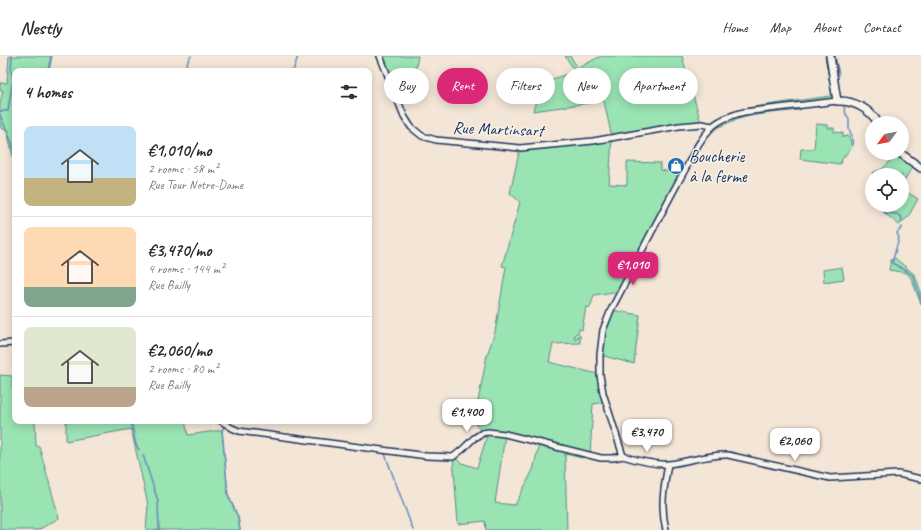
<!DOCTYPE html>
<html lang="en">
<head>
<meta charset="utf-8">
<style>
	:root { --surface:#fff; --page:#f2f2f3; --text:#2b2b33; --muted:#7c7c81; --line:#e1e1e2; --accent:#db2777 }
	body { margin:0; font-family:Caveat,sans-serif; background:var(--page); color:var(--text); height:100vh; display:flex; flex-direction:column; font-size:15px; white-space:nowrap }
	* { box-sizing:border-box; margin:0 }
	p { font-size:13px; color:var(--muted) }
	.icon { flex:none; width:22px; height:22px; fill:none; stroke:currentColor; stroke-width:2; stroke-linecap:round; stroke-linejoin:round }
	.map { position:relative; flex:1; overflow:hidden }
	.details { position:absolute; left:12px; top:12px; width:360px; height:356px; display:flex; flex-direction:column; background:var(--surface); border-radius:8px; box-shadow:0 2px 10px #0003 }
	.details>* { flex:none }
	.banner { position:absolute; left:384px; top:12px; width:380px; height:36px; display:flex; gap:8px }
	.needle { width:26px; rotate:238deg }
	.buttons { position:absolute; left:865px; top:60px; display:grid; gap:8px }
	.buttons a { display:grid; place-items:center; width:44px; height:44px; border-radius:50%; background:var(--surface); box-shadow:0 2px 10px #0003; font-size:20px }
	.price { position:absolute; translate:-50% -34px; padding:0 9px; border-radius:8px; background:#fff; color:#222; font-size:13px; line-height:26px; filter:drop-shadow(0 1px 2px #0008) }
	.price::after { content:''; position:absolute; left:50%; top:24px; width:12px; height:9px; margin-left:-6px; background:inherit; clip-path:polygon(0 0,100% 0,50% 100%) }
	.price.current { background:var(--accent); color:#fff }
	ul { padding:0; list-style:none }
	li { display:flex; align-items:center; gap:12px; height:100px; padding:0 12px }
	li+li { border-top:1px solid var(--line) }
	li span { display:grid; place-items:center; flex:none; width:112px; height:80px; border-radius:8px; color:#555 }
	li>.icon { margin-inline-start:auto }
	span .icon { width:48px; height:48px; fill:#fffc; stroke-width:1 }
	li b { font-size:17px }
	h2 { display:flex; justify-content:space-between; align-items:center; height:48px; padding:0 12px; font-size:17px }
	.pill { padding:0 14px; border-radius:18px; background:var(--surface); box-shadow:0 2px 10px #0003; font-size:14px; line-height:36px }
	.pill.current { background:var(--accent); color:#fff }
	header { display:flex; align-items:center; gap:24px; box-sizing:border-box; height:56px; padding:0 20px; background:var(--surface); border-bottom:1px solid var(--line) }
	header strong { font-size:19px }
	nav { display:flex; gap:22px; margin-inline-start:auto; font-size:14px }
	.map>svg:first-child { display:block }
	.green { fill:#9ae3b3; stroke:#5a8988; fill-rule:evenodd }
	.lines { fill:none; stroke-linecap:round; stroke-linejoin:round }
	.stream { stroke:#658cb8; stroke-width:1.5 }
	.street-casing { stroke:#1b2f5e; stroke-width:8 }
	.secondary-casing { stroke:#1b2f5e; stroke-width:10 }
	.street { stroke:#f7f3e8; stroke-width:5 }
	.secondary { stroke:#f7f3e8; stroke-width:7 }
	.labels { text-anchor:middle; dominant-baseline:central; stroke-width:3; stroke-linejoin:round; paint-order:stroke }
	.street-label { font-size:17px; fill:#1b2f5e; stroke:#f7f3e8 }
	.poi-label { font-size:17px; fill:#1b2f5e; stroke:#f7f3e8; text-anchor:start }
</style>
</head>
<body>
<header>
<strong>Nestly</strong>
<nav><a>Home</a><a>Map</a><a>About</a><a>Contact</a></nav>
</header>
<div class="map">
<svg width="921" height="474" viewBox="0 0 921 474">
	<rect width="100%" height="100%" fill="#f3e6d7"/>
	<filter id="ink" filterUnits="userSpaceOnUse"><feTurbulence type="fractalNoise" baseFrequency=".025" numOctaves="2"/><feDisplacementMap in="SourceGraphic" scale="8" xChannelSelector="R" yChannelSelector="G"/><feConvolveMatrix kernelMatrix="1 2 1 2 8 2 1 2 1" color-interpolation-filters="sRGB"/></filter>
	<g filter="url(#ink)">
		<g class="green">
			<polygon points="9,0 52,0 49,15 15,15 15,111 8,79 9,74 2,73 0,71 0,48 3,34 0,34 0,27 7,27"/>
			<polygon points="380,0 418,0 414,22 392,15 388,21"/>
			<path d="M565,0H570L578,12L601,0H682L701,67L612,82L609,128L627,129V106L660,107V114L683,118L621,235L594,239L590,252L586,251L582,274L579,273L578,277L575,278L574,282H577L578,279H580V287L553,288L549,306L598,318L606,346L593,348L590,400L565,394V396L582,400V402L565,398L567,474H486L485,465L458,468L453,401L462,407L477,412L487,380L475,386L469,391L468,390C474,385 480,380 488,379V377H482L474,366L487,299L495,276L506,211L502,210L520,146L510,137L520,92L612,82L604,45L533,55C541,23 546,26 575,15ZM505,379L539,388L533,414L515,449L495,447Z"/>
			<polygon points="825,0 828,0 834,38 831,43 746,54 746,52 830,40 832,39"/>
			<path d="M800,51V54C768,58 740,57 713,75V73C737,54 770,55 800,51Z"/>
			<polygon points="816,68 828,69 828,72 834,72 834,76 843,77 843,81 849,80 852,91 842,103 840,108 800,103 801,93 814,93"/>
			<polygon points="898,98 913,110 902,128 902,119 875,119 872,117 882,113"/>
			<polygon points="902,133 918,143 908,161 899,169 886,158 882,153 882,149 902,149"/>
			<polygon points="895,202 915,219 921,236 921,248 911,222 907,217 889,214 891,204"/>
			<polygon points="842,211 844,223 824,226 823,214"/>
			<polygon points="611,254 640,259 634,308 600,299 601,286"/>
			<polygon points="0,319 12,320 12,331 15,331 15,365 35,365 36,390 39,390 59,462 38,474 0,474"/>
			<polygon points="66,365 185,365 188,379 222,374 228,439 238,461 240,474 146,474 148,449 131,373 66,385"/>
		</g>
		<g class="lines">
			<g class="stream">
				<polyline points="835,0 839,19"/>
				<polyline points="48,15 51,0"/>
				<polyline points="183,15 191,0"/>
				<polyline points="293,15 298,0"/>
				<polyline points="844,51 846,58 849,63 849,73 852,80 852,84 853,89"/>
				<polyline points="0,55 8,55 13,23 11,15 12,0"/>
				<polyline points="0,59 12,87 15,102"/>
				<polyline points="885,149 884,157 897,158 902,162 901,166"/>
				<polyline points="902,171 897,177 899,182 892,207 907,215 913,220 921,244"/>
				<polyline points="131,365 136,389 139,394"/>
				<polyline points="227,365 228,366"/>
				<polyline points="224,371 222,374 228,439 238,461 240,474"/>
				<polyline points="385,398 413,474"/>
				<polyline points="143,399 158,445 159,474"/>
			</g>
			<g class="street-casing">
				<g id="street">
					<polyline points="380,0 404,60 411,71 422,80 436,84 520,92 593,85 679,70 702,68 712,70"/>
					<polyline points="0,288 15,287"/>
					<polyline points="221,365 232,372 239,375 427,400 453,401 463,393 474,382 482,377 488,376 505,378 601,402 613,402 623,400"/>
					<path d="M623,400L603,337L600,319V299L603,274L611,254C634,210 657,165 681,121C691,104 697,86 711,72C719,63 732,59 744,56L837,45"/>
					<path d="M623,400C636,404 655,409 669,408C689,406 707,398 728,399L830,422L898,418L921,423"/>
					<path d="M666,474C660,450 664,432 668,408"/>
				</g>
			</g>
			<g class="secondary-casing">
				<g id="secondary">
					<path d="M830,0L837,45C853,44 870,53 878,67"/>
					<polyline points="900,97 921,112"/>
				</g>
			</g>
			<use href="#street" class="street"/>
			<use href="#secondary" class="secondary"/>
		</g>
	</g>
	<defs>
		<g id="shop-disc" transform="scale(0.9)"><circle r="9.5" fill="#1f6fb2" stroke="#f7f3e8"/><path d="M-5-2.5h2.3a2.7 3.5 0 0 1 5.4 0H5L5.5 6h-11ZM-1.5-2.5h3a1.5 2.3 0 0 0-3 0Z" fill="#fff"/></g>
	</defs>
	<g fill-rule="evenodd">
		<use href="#shop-disc" x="676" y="110"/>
	</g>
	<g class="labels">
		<g class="street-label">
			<text transform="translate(498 73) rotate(2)">Rue Martinsart</text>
		</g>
		<g class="poi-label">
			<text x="689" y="100">Boucherie<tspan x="689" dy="20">à la ferme</tspan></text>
		</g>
	</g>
</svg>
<div class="buttons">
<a><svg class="needle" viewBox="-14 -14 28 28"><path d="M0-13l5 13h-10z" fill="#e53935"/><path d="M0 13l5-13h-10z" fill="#7c7c81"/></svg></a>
<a><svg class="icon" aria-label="locate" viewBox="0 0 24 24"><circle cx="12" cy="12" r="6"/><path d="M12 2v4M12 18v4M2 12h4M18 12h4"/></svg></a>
</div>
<b class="price current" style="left:633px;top:230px">€1,010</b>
<b class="price" style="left:467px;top:377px">€1,400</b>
<b class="price" style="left:647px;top:397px">€3,470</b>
<b class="price" style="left:795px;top:406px">€2,060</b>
<div class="banner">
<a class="pill">Buy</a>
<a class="pill current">Rent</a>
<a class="pill">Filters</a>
<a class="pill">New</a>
<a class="pill">Apartment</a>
</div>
<section class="details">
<h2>4 homes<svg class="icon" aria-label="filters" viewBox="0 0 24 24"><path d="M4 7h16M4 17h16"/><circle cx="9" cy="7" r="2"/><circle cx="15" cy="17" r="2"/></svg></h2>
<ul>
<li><span style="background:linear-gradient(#bfe0f5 65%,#c2b280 0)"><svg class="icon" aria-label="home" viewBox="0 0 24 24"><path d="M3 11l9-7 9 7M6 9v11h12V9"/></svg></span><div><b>€1,010/mo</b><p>2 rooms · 58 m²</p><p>Rue Tour Notre-Dame</p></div></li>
<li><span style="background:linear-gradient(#ffd9b3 75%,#7fa58c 0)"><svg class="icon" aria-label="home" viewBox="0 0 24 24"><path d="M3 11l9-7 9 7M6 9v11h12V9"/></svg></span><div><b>€3,470/mo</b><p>4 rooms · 144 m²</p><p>Rue Bailly</p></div></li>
<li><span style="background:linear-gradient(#dfe7d0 75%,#b9a48a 0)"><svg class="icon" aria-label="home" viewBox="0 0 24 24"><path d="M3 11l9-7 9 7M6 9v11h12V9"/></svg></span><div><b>€2,060/mo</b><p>2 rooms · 80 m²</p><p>Rue Bailly</p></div></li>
</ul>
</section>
</div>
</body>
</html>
